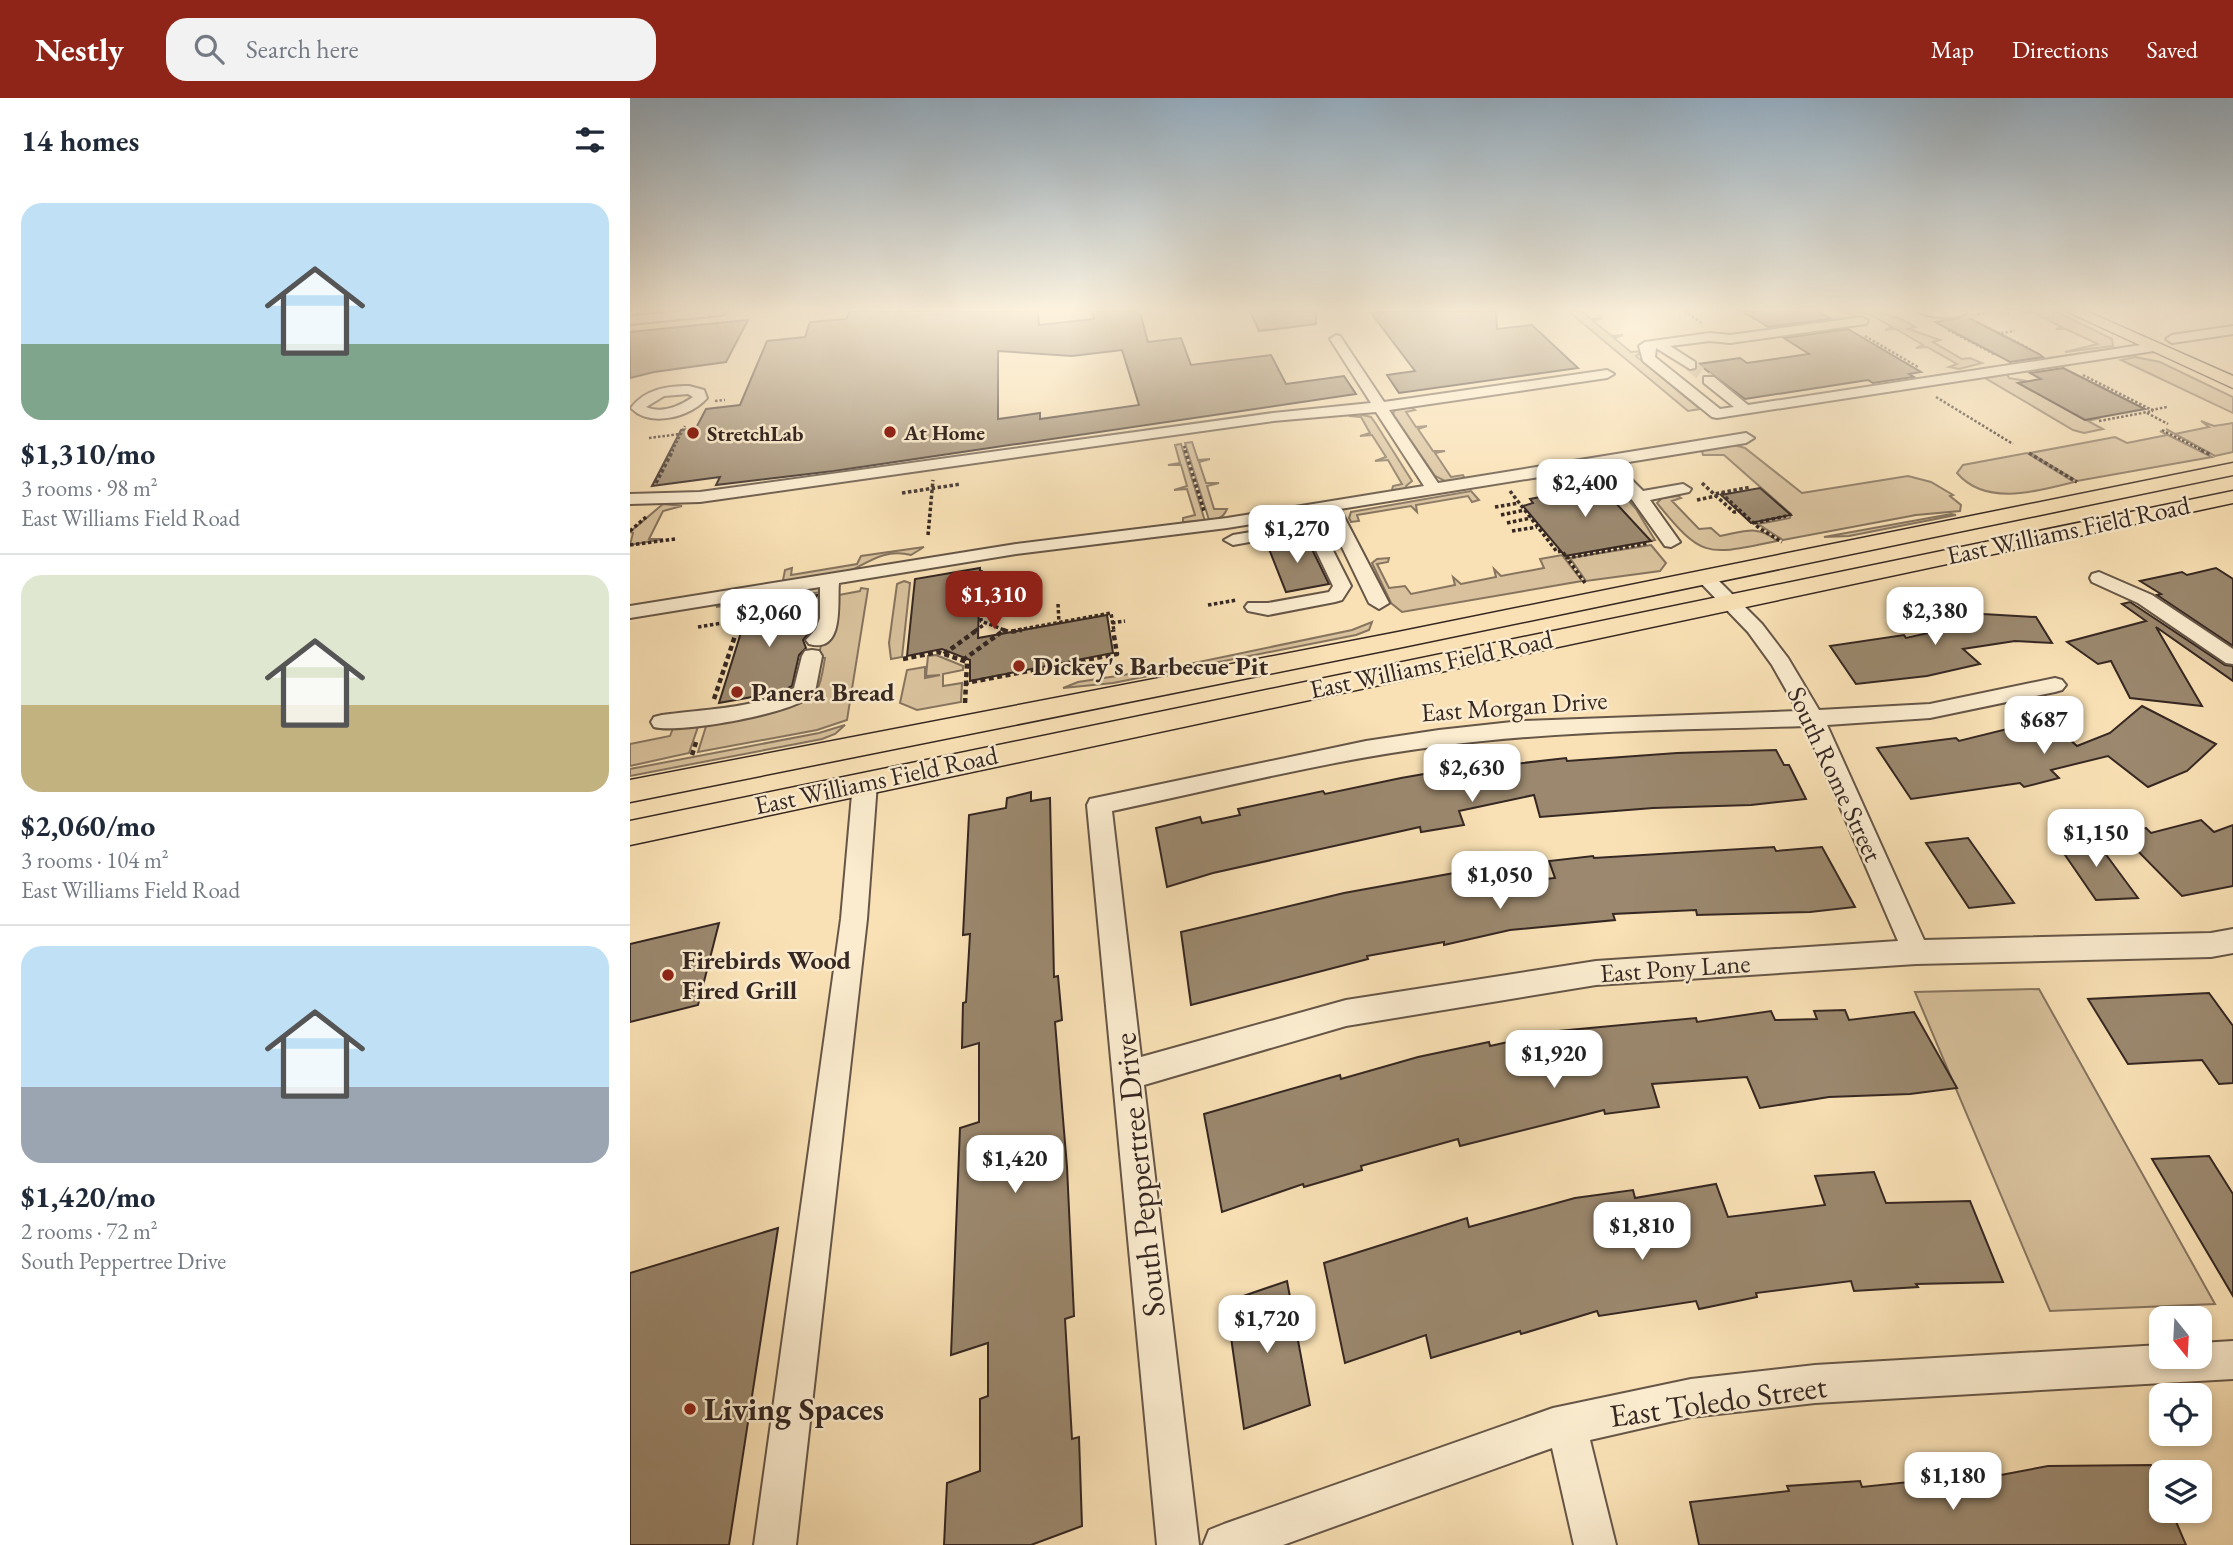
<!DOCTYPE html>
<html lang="en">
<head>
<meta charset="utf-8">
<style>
	:root { --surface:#fff; --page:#f2f2f3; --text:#1f2937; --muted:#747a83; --line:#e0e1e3; --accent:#8f2418 }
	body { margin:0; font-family:"EB Garamond",serif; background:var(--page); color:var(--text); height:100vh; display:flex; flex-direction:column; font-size:26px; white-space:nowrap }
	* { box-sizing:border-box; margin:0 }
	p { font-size:23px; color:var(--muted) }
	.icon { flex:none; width:38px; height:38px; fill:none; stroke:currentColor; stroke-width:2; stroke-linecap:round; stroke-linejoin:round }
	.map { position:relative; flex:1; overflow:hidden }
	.details { display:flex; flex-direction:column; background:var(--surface); width:630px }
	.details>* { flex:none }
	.needle { width:46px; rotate:162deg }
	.controls { position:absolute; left:1519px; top:1208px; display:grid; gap:14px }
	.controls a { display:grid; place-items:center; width:63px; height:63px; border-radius:14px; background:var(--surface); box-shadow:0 4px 10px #0003; font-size:35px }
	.price { position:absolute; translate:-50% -60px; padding:0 16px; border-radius:14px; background:#fff; color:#222; font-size:23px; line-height:46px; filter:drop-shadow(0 2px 4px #0008) }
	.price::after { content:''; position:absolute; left:50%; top:42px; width:21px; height:16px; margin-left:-10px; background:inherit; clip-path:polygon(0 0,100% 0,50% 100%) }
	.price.selected { background:var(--accent); color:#fff }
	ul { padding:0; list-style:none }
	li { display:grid; align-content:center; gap:14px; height:371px; padding:0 21px }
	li+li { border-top:2px solid var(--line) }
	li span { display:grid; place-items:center; height:217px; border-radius:21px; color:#555 }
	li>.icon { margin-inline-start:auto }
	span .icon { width:126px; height:126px; fill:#fffc; stroke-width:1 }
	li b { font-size:30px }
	h2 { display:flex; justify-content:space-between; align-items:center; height:84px; padding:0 21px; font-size:30px }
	header { display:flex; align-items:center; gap:42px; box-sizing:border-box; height:98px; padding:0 35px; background:var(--accent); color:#fff }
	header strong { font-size:33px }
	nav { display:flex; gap:38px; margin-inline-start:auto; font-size:24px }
	.search { width:490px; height:63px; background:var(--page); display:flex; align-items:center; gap:18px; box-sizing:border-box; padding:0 24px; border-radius:21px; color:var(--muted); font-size:26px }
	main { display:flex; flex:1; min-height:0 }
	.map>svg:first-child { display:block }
	.green { fill:#d8c19c; stroke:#86745f; stroke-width:2 }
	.building { fill:#9b886e; stroke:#352722; stroke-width:2; fill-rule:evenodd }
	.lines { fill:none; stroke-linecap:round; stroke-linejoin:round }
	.minor-tunnel { stroke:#d2bc98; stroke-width:13; stroke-dasharray:13 7; stroke-linecap:butt }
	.minor-casing { stroke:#665647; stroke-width:4 }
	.major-casing { stroke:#352722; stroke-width:3 }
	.path-far2 { stroke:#352722; stroke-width:2.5; stroke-dasharray:2.5 2; stroke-linecap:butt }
	.path-far1 { stroke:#352722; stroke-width:3.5; stroke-dasharray:3.5 2.5; stroke-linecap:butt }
	.path { stroke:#352722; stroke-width:4.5; stroke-dasharray:5 3.5; stroke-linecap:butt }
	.minor { fill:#fbeccf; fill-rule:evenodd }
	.major { fill:#f9e1b5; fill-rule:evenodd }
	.poi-dot { fill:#8f2418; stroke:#fbeccf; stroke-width:2.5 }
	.labels { text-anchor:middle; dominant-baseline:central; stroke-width:5; stroke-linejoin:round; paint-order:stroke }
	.far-poi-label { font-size:21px; font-weight:bold; fill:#352722; stroke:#fbeccf; text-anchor:start }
	.street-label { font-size:26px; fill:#352722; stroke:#fbeccf }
	.poi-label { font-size:26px; font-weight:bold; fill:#352722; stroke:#fbeccf; text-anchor:start }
	.near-street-label { font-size:32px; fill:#352722; stroke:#fbeccf }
	.near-poi-label { font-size:32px; font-weight:bold; fill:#352722; stroke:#fbeccf; text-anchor:start }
</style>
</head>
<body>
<header>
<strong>Nestly</strong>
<div class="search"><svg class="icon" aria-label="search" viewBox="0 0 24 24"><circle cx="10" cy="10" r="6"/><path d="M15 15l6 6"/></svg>Search here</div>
<nav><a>Map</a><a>Directions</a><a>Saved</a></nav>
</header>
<main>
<section class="details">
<h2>14 homes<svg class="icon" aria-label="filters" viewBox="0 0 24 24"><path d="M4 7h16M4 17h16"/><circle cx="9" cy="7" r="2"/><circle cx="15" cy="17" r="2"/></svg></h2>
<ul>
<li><span style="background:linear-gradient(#bfe0f5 65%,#7fa58c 0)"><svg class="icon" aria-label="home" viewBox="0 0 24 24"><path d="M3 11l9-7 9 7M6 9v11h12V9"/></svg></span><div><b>$1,310/mo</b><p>3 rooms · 98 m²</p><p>East Williams Field Road</p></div></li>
<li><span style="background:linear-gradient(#dfe7d0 60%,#c2b280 0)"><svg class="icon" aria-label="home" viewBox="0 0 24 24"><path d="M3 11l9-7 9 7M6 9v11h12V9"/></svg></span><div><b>$2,060/mo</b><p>3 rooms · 104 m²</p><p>East Williams Field Road</p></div></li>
<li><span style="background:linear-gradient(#bfe0f5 65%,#9aa5b1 0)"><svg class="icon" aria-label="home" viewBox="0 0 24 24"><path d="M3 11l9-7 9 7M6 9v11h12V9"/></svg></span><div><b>$1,420/mo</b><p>2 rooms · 72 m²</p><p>South Peppertree Drive</p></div></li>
</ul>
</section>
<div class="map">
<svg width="1603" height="1447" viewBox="0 0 1603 1447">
	<rect width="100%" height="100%" fill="#f9e1b5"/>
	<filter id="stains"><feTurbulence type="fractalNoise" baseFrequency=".00286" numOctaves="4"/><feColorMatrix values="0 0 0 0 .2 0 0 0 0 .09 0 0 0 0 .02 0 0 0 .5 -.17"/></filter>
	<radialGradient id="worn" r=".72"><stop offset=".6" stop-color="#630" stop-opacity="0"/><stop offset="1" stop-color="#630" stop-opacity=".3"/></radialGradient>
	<g class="green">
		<polygon points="938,213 952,213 961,221 972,220 963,223 982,238 993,237 984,240 1001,254 1013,253 1006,258 1070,311 1058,313"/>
		<polygon points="1232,213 1257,213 1251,215 1271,221 1285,229 1278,231 1310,242 1303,244 1332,261 1340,260 1352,265 1329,271 1319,269 1327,266 1297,249 1286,250 1293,247 1266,231 1255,232 1262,229 1237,215 1226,215"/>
		<polygon points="1410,213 1425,213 1482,241 1483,248 1435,254 1468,246 1436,231 1426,231 1432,229 1402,214 1394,215"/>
		<polygon points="1505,259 1530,264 1603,299 1603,315 1491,262"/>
		<polygon points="1377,276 1379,280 1397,283 1388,285 1455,322 1470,320 1458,323 1473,331 1454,335 1443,332 1355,280"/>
		<polygon points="781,309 785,312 776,314 786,329 797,328 788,331 803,353 815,353 805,355 821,379 833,377 835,381 815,383 805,378 763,316 765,312"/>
		<polygon points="728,316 741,319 746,326 782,383 776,388 777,391 762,392 763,388 772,386 758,362 745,363 756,359 742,337 730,338 740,335 731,319 719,318"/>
		<polygon points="1571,323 1584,328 1603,325 1603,354 1585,358 1536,331 1545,336 1579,329"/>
		<polygon points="1530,333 1582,359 1447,383 1400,355 1485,339 1497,345 1537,337"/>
		<path d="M562,344L568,362L580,361L569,364L576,385H589L577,388L584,411H597C593,420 589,421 579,422L555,345Z"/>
		<polygon points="551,346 575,423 553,424 553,420 565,417 557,391 544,392 557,388 551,367 538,367 550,365 545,347"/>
		<polygon points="1104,347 1115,350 1172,395 1278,378 1301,384 1323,397 1320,398 1331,407 1330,413 1286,417 1153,442 1128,426 1160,420 1161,416 1094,357 1073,357 1072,353 1066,353"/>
		<path d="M1397,355L1444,384C1408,393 1356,409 1327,375L1333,367Z"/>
		<path d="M956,373L978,378L1006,411L1025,442L1021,443L981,402L991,400C963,369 962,374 922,381Z"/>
		<polygon points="841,393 849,402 842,404 838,398 786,407 787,414 781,408 727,417 729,423 721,424 719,420 721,414"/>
		<path d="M1048,398L1051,400L1042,403L1069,431L1081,430L1090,438C1113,434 1128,426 1147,443C1078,457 1073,462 1027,405L1032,400Z"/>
		<polygon points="33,406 52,408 33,413 19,441 33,441 0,447 3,435 0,434"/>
		<polygon points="1321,416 1326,417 1219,438 1194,439"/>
		<polygon points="1021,447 1036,465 1030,473 956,483 940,460"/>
		<path d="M294,449L281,457C258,451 243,461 224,471C212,477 167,483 153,482L155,472L162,470L161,477L227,466L231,458Z"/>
		<polygon points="932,457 952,483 772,514 761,505 742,465 747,461 759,460 758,464 747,466 759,490 775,488 781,496 825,487 823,479 831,486 866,479 864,471 871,478 914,470 910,461"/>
		<polygon points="274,483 280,485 272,559 261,561 259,545 267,486"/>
		<polygon points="187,489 190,489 192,494 86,509 96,505"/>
		<path d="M231,490L238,491L217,622L187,632L68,654L77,625C104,620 171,616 187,592C192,583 193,570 195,560H188L203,498L230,493Z"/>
		<polygon points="742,524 739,532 726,537 483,585 433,590 448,584 545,569 722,532"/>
		<polygon points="306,557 333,568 333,572 313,576 313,588 332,585 331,604 287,612 270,605 277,572 295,569 295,580 310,577 296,578 298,558"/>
		<polygon points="70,623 59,655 0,668 0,646 40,638 44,628"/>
		<polygon points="215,627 205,636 192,641 0,678 0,671 189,635"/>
		<polygon points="1409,891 1585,1206 1420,1213 1285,894"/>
	</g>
	<g class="building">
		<path d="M220,213H408L409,227L464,221L462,213H505L511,218L518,244L551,240L561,267L641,257L656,286L714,278L726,296L204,373L86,387L90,379L22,388L51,332L66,330L76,311L110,307L137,243L175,239L180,224L216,221ZM492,252L509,307L410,321V315L368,321V253L442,258Z"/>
		<polygon points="620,213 686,213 686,226 629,233"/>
		<polygon points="761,213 866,213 867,231 902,227 948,270 769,295 757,277 785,273 741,215"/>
		<polygon points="1113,213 1187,213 1201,221 1138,229"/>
		<polygon points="1337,219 1409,256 1413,259 1380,264 1305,224"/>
		<polygon points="118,222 96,264 24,274 0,280 0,234"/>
		<polygon points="1218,231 1291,274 1279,276 1284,279 1243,285 1238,282 1115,301 1068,266 1110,260 1117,265 1179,256 1154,240"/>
		<polygon points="1433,270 1515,311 1455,322 1388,285 1411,281 1400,275"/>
		<polygon points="975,382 992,400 983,402 1021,443 935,458 893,408 903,405 900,401 926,396 922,391"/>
		<polygon points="1130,390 1137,396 1161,417 1121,425 1091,397"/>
		<polygon points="670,440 677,441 699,486 656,494 637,446"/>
		<polygon points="350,470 348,540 477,517 483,555 340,583 340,562 312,551 277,558 285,481"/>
		<polygon points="1586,470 1603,481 1603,548 1527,497 1531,496 1510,483 1552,474 1557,477"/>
		<polygon points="187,497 178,536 173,542 176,550 169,557 162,588 150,594 89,605 119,509"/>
		<polygon points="1500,504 1595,567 1603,568 1603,583 1526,529 1572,608 1500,600 1481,563 1468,566 1437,544 1516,523 1492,506"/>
		<polygon points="1344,508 1353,516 1406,519 1422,545 1385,543 1333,551 1350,566 1297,578 1226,586 1200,548 1274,537 1276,540 1330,528 1313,512"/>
		<polygon points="1512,608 1586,646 1557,673 1518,689 1478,658 1421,672 1429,680 1394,689 1390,685 1281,701 1247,650 1326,640 1329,643 1377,631 1386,639 1427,630 1447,648 1480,635"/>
		<polygon points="1146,652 1154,667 1159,667 1176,701 1121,707 1023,710 910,719 904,697 829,713 834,727 791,734 790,729 583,775 537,789 526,730 570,719 572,725 610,717 608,711 693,693 695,696 771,680 817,672 817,675 866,666 867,668 936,660 937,663 1047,655"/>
		<polygon points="401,694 401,703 420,700 424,879 428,878 432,922 425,924 437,1069 444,1218 435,1221 442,1341 449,1339 452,1428 401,1447 314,1447 317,1385 350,1373 350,1301 358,1298 358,1245 321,1257 330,1030 349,1024 349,945 332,950 333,905 336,904 340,836 333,837 339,717 376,710 377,700"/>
		<polygon points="1571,722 1584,734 1603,727 1603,788 1552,798 1490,735 1516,730 1521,735"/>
		<polygon points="1463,739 1508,800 1466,802 1424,741"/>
		<polygon points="1338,740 1384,805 1339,810 1296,745"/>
		<polygon points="1144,749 1146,753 1192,749 1225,809 1180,814 1067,817 1066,812 983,816 985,822 880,832 814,847 814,844 737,858 738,861 561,907 551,834 714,795 841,772 847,788 925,780 919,763 963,758 964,760"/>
		<polygon points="89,825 68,907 0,924 0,846"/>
		<polygon points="1579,895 1603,928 1603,985 1589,986 1572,962 1498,966 1458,901"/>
		<polygon points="1215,912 1219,922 1284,914 1327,990 1280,996 1199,999 1130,1010 1117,979 1022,986 1029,1009 975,1016 974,1012 830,1048 828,1041 731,1068 732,1072 674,1089 673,1086 592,1114 574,1016 710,977 711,981 788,959 859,944 860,948 928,933 1066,920 1067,924 1141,913 1145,922 1187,921 1184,913"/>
		<polygon points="1579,1058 1603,1096 1603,1198 1522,1061"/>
		<polygon points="1244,1074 1256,1105 1340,1103 1373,1184 1286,1186 1288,1189 1224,1193 1221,1183 1126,1195 1127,1199 1069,1211 1066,1203 969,1218 967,1213 891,1236 890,1233 801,1260 796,1237 715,1265 694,1165 837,1120 839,1129 945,1100 1003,1092 1005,1100 1086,1086 1098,1119 1195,1107 1185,1078"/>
		<polygon points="148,1130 99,1447 0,1447 0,1175"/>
		<polygon points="657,1183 680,1307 614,1331 596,1204"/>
		<polygon points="1521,1367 1531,1390 1531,1412 1541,1412 1556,1447 1069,1447 1060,1404 1159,1393 1157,1388 1230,1383 1232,1389 1326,1379 1328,1385 1418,1368"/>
	</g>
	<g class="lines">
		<g class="minor-tunnel">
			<polyline points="1330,215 1347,213"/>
			<polyline points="1060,267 1079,282"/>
		</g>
		<g class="minor-casing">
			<g id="minor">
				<polygon points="57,213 97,213 91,217 0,226 0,218"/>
				<path d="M1287,213H1334L1336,215C1326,222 1297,220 1287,213Z"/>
				<polygon points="1232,219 1238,223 1236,226 1100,245 1080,243 1040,248 1065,264 1065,270 1060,271 1026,250 1025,259 1090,311 1104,309 1074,285 1074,279 1084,279 1118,307 1524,245 1530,249 1524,253 1087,320 1082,319 1013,263 1009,248 1015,244 1080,235 1100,237"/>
				<polygon points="1603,228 1603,236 1542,245 1536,241 1542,237"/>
				<path d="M706,237L710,238L754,304L977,272L984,276L977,280L759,312L808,385L1116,335L1124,340L1116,345L986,366L1013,393L1053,386L1061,391L1059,394L1020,402L1050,444L1041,449L1035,448L1003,403L971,369L710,411L759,505L749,511L739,505L695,414L597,430L386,456L209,485C207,504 215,556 179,546L176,542L186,531L190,520V489L0,520V508L386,446L597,420L794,388L746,314L643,323L70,404L0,406V396L70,394L643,315L741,305L700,241Z"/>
				<path d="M59,288L74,292L77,300C61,319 20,330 1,310C15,291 37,288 59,288ZM58,296L63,299C50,308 32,316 16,309L34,298Z"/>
				<polygon points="669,426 692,431 721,488 712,502 705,504 638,517 618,513 615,509 618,505 638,505 699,494 703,488 679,438 658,437 603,447 594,442 603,437"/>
				<path d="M1075,474L1082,476L1132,526L1158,560L1189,612L1300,606L1425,580L1432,582L1436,587L1432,592L1425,594L1300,620L1197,627L1294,842L1581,835L1603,831V855L1581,859L1286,866L966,887L716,928L514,987L569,1447H527L457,707L460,701L736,643L809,632L891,623L1168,613L1142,567L1118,534L1066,480ZM1175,628L1268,843L966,863L716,902L511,959L482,713C591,690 699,662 810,648C931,632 1054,632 1175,628Z"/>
				<polygon points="1469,474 1522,497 1603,551 1603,566 1596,565 1508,505 1462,484 1460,480 1462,476"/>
				<path d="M182,552L189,553L192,558L185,594C172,615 48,636 24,629L21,624L24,619L32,617C75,611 125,611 164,590L172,558L175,553Z"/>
				<polygon points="235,676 243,679 247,685 237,821 166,1447 124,1447 211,821 223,685 227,679"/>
				<polygon points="1603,1243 1603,1281 1185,1305 1061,1319 960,1342 986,1447 944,1447 922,1350 653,1447 573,1447 579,1432 594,1426 923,1310 1061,1281 1185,1267 1531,1247 1531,1258 1570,1258 1570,1245"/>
			</g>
		</g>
		<g class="major-casing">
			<g id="major">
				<polygon points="1436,213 1456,213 1603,278 1603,290"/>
				<polygon points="1603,365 1603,377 768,550 0,704 0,682 768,534"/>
				<polygon points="1603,393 1603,405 0,747 0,723"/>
			</g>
		</g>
		<g class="path-far2">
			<polyline points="1055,213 1071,225"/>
			<polyline points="1111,213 1124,221"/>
			<polyline points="1393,214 1405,213"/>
			<polyline points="1347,216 1372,213 1379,216"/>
			<polyline points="1343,222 1400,251"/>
			<polyline points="1318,232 1366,257"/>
			<polyline points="1371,235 1385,233"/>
			<polyline points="1235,238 1288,269"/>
			<polyline points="1453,277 1524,313"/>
			<polyline points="1306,299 1383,346"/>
			<polyline points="85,303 95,302"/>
			<polyline points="1521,312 1537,309"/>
			<polyline points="1517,315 1538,326"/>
			<polyline points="1469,323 1523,313"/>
			<polyline points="1532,332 1574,353"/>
			<polyline points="19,340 50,336"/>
			<polyline points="554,348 556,353"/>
			<polyline points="42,353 55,328"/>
		</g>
		<g class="path-far1">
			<polyline points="555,352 574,413"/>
			<polyline points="1571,352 1581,357"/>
			<polyline points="1399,355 1447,384"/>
			<polyline points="26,385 43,352"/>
			<polyline points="1072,385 1084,396 1121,389"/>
			<polyline points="880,393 927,454 932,453 937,460"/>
			<polyline points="272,395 331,386"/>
			<polyline points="1091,395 1129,430 1152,444"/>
			<polyline points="1085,397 1104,414 1110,413"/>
			<polyline points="1067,402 1086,398"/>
			<polyline points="865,409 889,405"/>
			<polyline points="871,417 895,412"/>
			<polyline points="877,425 901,420"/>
			<polyline points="1124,425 1156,418"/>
			<polyline points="0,433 16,419"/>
			<polyline points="882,433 907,429"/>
			<polyline points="298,437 303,382"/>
			<polyline points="0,447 45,441"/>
			<polyline points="351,472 351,523 377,533"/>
			<polyline points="955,485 937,460 1019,445"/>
			<polyline points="351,497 388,491"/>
			<polyline points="428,506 429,525"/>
			<polyline points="578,507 607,502"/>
			<polyline points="482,525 495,523"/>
			<polyline points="68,529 105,523"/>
			<polyline points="107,533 102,533 108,515"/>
			<polyline points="345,533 355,526"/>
			<polyline points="382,533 481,515 484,533"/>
		</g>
		<g class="path">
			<polyline points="373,532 379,534 392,532"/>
			<polyline points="314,556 347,532"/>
			<polyline points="273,561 308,554 337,564 336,585 487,556 483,532"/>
			<polyline points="333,562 373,533"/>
			<polyline points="84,601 107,532 102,532"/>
			<polyline points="335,605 336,585"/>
			<polyline points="62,657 67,641"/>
		</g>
		<use href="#minor" class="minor"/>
		<use href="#major" class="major"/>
	</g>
	<linearGradient id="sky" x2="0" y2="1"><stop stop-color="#94adc0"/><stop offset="0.51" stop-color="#fcf2de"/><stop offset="1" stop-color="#fcf2de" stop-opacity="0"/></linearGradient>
	<rect width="1603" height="415" fill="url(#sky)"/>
	<g class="poi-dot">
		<circle cx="260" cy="334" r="7"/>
		<circle cx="63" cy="335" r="7"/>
		<circle cx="389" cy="568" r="7"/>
		<circle cx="107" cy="594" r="7"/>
		<circle cx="38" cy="877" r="7"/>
		<circle cx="60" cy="1311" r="7"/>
	</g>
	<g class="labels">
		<g class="far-poi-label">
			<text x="274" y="334">At Home</text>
			<text x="77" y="335">StretchLab</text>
		</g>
		<g class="street-label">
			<text transform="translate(1438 432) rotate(-12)">East Williams Field Road</text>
			<text transform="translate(801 566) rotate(-12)">East Williams Field Road</text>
			<text transform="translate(884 608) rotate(-4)">East Morgan Drive</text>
			<text transform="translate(1205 676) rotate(65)">South Rome Street</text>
			<text transform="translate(246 682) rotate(-12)">East Williams Field Road</text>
			<text transform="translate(1045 870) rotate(-4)">East Pony Lane</text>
		</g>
		<g class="poi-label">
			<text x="403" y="568">Dickey's Barbecue Pit</text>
			<text x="121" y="594">Panera Bread</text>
			<text x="52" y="862">Firebirds Wood<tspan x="52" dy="30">Fired Grill</tspan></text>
		</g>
		<g class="near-street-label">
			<text transform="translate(509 1077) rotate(-96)">South Peppertree Drive</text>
			<text transform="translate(1088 1303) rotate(-8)">East Toledo Street</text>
		</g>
		<g class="near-poi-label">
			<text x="74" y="1311">Living Spaces</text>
		</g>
	</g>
	<rect width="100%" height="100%" filter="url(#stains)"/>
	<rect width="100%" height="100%" fill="url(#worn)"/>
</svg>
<div class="controls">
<a><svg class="needle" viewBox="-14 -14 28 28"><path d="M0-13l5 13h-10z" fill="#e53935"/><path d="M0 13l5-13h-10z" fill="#747a83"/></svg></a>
<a><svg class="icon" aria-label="locate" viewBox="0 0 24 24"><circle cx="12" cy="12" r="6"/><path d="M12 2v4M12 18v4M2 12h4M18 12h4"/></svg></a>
<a><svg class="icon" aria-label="layers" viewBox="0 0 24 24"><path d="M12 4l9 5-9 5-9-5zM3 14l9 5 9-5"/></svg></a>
</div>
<b class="price" style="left:955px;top:421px">$2,400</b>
<b class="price" style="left:667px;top:467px">$1,270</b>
<b class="price selected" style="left:364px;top:533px">$1,310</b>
<b class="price" style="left:1305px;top:549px">$2,380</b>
<b class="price" style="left:139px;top:551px">$2,060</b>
<b class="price" style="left:1414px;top:658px">$687</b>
<b class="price" style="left:842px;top:706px">$2,630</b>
<b class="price" style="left:1466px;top:771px">$1,150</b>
<b class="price" style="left:870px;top:813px">$1,050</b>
<b class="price" style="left:924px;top:992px">$1,920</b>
<b class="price" style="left:385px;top:1097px">$1,420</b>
<b class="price" style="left:1012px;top:1164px">$1,810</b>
<b class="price" style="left:637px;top:1257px">$1,720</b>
<b class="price" style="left:1323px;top:1414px">$1,180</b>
</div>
</main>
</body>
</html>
